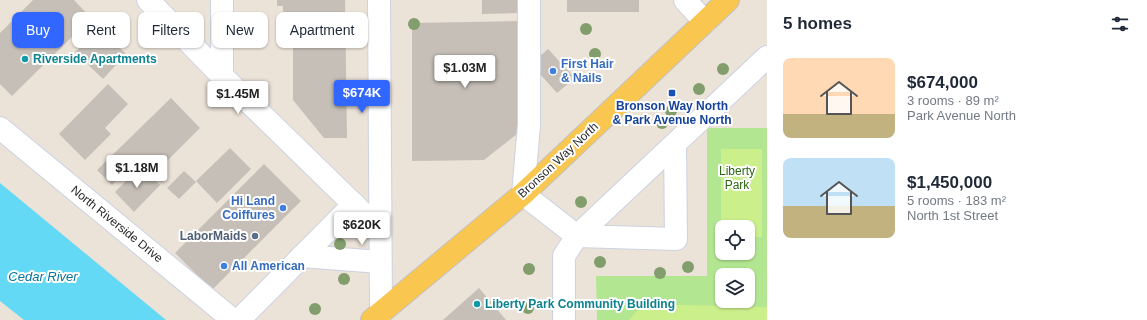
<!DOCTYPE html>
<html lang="en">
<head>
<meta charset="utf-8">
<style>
	:root { --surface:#fff; --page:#f6f6f7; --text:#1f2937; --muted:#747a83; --accent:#3166ff }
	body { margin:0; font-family:Arial,sans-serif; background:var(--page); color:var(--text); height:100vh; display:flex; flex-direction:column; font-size:15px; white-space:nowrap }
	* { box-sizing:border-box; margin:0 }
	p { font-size:13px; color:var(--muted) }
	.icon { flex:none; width:22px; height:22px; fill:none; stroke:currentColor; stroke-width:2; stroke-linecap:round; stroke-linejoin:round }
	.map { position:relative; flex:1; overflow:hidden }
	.drawer { display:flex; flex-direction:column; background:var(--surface); width:380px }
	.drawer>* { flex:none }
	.guide { position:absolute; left:12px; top:12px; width:380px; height:36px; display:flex; gap:8px }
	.tools { position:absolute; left:715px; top:220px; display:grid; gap:8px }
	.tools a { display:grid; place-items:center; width:40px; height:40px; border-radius:8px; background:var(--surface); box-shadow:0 1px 3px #0004; font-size:20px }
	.price { position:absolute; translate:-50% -34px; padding:0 9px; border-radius:4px; background:#fff; color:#222; font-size:13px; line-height:26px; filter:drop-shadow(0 1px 2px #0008) }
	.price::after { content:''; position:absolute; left:50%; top:24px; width:12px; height:9px; margin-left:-6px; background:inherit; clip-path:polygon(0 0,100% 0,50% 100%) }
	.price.current { background:var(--accent); color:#fff }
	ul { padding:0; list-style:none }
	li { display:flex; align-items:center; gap:12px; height:100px; padding:0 16px }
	li span { display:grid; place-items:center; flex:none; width:112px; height:80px; border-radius:8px; color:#555 }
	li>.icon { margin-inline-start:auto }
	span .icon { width:48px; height:48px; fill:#fffc; stroke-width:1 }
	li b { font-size:17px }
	h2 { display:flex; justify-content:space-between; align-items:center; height:48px; padding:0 16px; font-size:17px }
	.chip { padding:0 14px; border-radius:8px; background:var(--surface); box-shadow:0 1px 3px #0004; font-size:14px; line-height:36px }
	.chip.current { background:var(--accent); color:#fff }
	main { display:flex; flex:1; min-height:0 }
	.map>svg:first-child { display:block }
	.green { fill:#b3e690; fill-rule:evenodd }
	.pitch { fill:#cbef8b }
	.water { fill:#63d9f5 }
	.building { fill:#c6bfb8 }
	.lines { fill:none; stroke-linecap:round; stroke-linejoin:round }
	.minor-casing { stroke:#cdd2e2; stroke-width:24 }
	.major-casing { stroke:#c3c3c3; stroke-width:24 }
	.minor { stroke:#fff; stroke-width:22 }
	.major { stroke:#f9c64f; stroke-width:22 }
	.tree { fill:#829e6d }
	.culture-dot { fill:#0f9aa8; stroke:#fff; stroke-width:1.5 }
	.shop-dot { fill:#3f7fe0; stroke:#fff; stroke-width:1.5 }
	.transit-dot { fill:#1a4fb4; stroke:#fff; stroke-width:1.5 }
	.service-dot { fill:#5c6f8a; stroke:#fff; stroke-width:1.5 }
	.labels { text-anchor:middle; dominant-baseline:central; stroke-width:4; stroke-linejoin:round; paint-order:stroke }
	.culture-label { font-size:12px; font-weight:bold; fill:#0d838f; stroke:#fff; text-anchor:start }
	.shop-label { font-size:12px; font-weight:bold; fill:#366cbe; stroke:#fff; text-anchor:start }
	.transit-label { font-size:12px; font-weight:bold; fill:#164399; stroke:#fff }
	.street-label { font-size:12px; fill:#282828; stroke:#fff }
	.park-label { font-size:12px; fill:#2c6715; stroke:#fff }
	.service-label { font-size:12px; font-weight:bold; fill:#4e5e75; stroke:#fff; text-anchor:end }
	.water-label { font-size:13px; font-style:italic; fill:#05749e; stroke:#fff }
</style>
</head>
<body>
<main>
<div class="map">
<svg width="767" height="320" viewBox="0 0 767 320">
	<rect width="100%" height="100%" fill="#ebe2d8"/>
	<path class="green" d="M707,128H767V320H597L596,276H707ZM722,227H748V253H722ZM722,275H748V301H722Z"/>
	<g class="pitch">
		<polygon points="721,149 762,149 762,237 748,237 748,227 722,227 722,237 721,237"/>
		<polygon points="643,304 767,307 767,320 629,320"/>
	</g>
	<polygon class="water" points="0,183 166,320 24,320 0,301"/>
	<g class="building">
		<polygon points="33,0 74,0 91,18 12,96 0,84 0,33"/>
		<polygon points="277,0 345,0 347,138 324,138 293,100 293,27 283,27 283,6 277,6"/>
		<polygon points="482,0 522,0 522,13 482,14"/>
		<rect x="567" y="0" width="72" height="12"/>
		<polygon points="522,21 522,130 484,160 412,161 412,23"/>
		<polygon points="99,28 126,54 103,79 75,52"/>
		<polygon points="548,49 575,78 557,93 531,64"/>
		<polygon points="108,84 128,104 105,128 111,134 85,160 59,134"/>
		<polygon points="171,98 200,128 155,173 140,157 112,185 97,170"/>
		<polygon points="230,148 251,169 217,203 196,181"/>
		<polygon points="264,164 301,201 212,290 175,253"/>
		<polygon points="141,166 160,185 134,212 115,192"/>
		<polygon points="184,171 196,182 179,199 167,188"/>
		<polygon points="479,288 506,320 443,320"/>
	</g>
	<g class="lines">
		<g class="minor-casing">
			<g id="minor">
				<polyline points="148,0 222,76 379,229"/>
				<polyline points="222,0 222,76"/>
				<polyline points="379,0 381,313"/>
				<polyline points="529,0 529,125 523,194 577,236 564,256 564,320"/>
				<polyline points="685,0 705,22"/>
				<polyline points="0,128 233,320"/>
				<polyline points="675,144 676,239 577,236 767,57"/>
				<polyline points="302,256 380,262"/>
				<polyline points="239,320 354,204"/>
			</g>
		</g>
		<g class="major-casing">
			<polyline id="major" points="372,320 523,194 728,0"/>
		</g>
		<use href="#minor" class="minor"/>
		<use href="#major" class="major"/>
	</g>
	<g class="tree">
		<circle cx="414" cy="24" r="6"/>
		<circle cx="586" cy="29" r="6"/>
		<circle cx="595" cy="54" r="6"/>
		<circle cx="723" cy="69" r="6"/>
		<circle cx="699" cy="89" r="6"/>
		<circle cx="671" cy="111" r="6"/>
		<circle cx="662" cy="123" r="6"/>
		<circle cx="581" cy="202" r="6"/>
		<circle cx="340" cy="244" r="6"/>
		<circle cx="600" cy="262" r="6"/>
		<circle cx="688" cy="267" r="6"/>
		<circle cx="529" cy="269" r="6"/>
		<circle cx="660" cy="273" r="6"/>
		<circle cx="344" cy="279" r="6"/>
		<circle cx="528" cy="308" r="6"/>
		<circle cx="315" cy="309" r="6"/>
	</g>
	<g class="culture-dot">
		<circle cx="25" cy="59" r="4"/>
		<circle cx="477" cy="304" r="4"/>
	</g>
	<g class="shop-dot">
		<circle cx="553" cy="71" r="4"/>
		<circle cx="283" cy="208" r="4"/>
		<circle cx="224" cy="266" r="4"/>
	</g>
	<rect class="transit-dot" x="668" y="89" width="8" height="8" rx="2"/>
	<circle class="service-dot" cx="255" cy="236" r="4"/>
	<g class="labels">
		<g class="culture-label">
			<text x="33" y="59">Riverside Apartments</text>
			<text x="485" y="304">Liberty Park Community Building</text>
		</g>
		<g class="shop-label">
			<text x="561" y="64">First Hair<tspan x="561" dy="14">&amp; Nails</tspan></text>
			<text x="275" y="201" text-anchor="end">Hi Land<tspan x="275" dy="14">Coiffures</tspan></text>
			<text x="232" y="266">All American</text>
		</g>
		<g class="transit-label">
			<text x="672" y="106">Bronson Way North<tspan x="672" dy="14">&amp; Park Avenue North</tspan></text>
		</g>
		<g class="street-label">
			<text transform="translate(558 160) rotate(-43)">Bronson Way North</text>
			<text transform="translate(117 224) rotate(39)">North Riverside Drive</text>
		</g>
		<g class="park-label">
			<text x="737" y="171">Liberty<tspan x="737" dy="14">Park</tspan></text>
		</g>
		<g class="service-label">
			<text x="247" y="236">LaborMaids</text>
		</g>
		<g class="water-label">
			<text x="43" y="276">Cedar River</text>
		</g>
	</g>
</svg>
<div class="tools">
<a><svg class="icon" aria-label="locate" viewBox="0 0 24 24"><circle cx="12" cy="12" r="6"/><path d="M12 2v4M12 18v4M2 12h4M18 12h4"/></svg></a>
<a><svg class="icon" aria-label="layers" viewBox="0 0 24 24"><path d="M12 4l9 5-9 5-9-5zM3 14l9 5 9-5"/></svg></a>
</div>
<b class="price" style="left:465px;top:89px">$1.03M</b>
<b class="price current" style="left:362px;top:114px">$674K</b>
<b class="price" style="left:238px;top:115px">$1.45M</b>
<b class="price" style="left:137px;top:189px">$1.18M</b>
<b class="price" style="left:362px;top:246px">$620K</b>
<div class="guide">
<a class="chip current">Buy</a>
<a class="chip">Rent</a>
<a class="chip">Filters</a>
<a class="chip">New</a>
<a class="chip">Apartment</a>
</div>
</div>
<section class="drawer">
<h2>5 homes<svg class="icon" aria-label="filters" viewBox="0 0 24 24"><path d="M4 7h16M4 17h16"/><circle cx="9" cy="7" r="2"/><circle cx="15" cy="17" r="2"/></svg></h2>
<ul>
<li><span style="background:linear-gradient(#ffd9b3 70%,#c2b280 0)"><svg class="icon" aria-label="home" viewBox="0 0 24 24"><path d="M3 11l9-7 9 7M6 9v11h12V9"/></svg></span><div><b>$674,000</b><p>3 rooms · 89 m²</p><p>Park Avenue North</p></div></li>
<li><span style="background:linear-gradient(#bfe0f5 60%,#c2b280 0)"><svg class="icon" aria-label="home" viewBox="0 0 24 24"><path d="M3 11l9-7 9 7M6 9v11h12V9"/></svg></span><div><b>$1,450,000</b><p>5 rooms · 183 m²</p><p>North 1st Street</p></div></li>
</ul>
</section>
</main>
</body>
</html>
